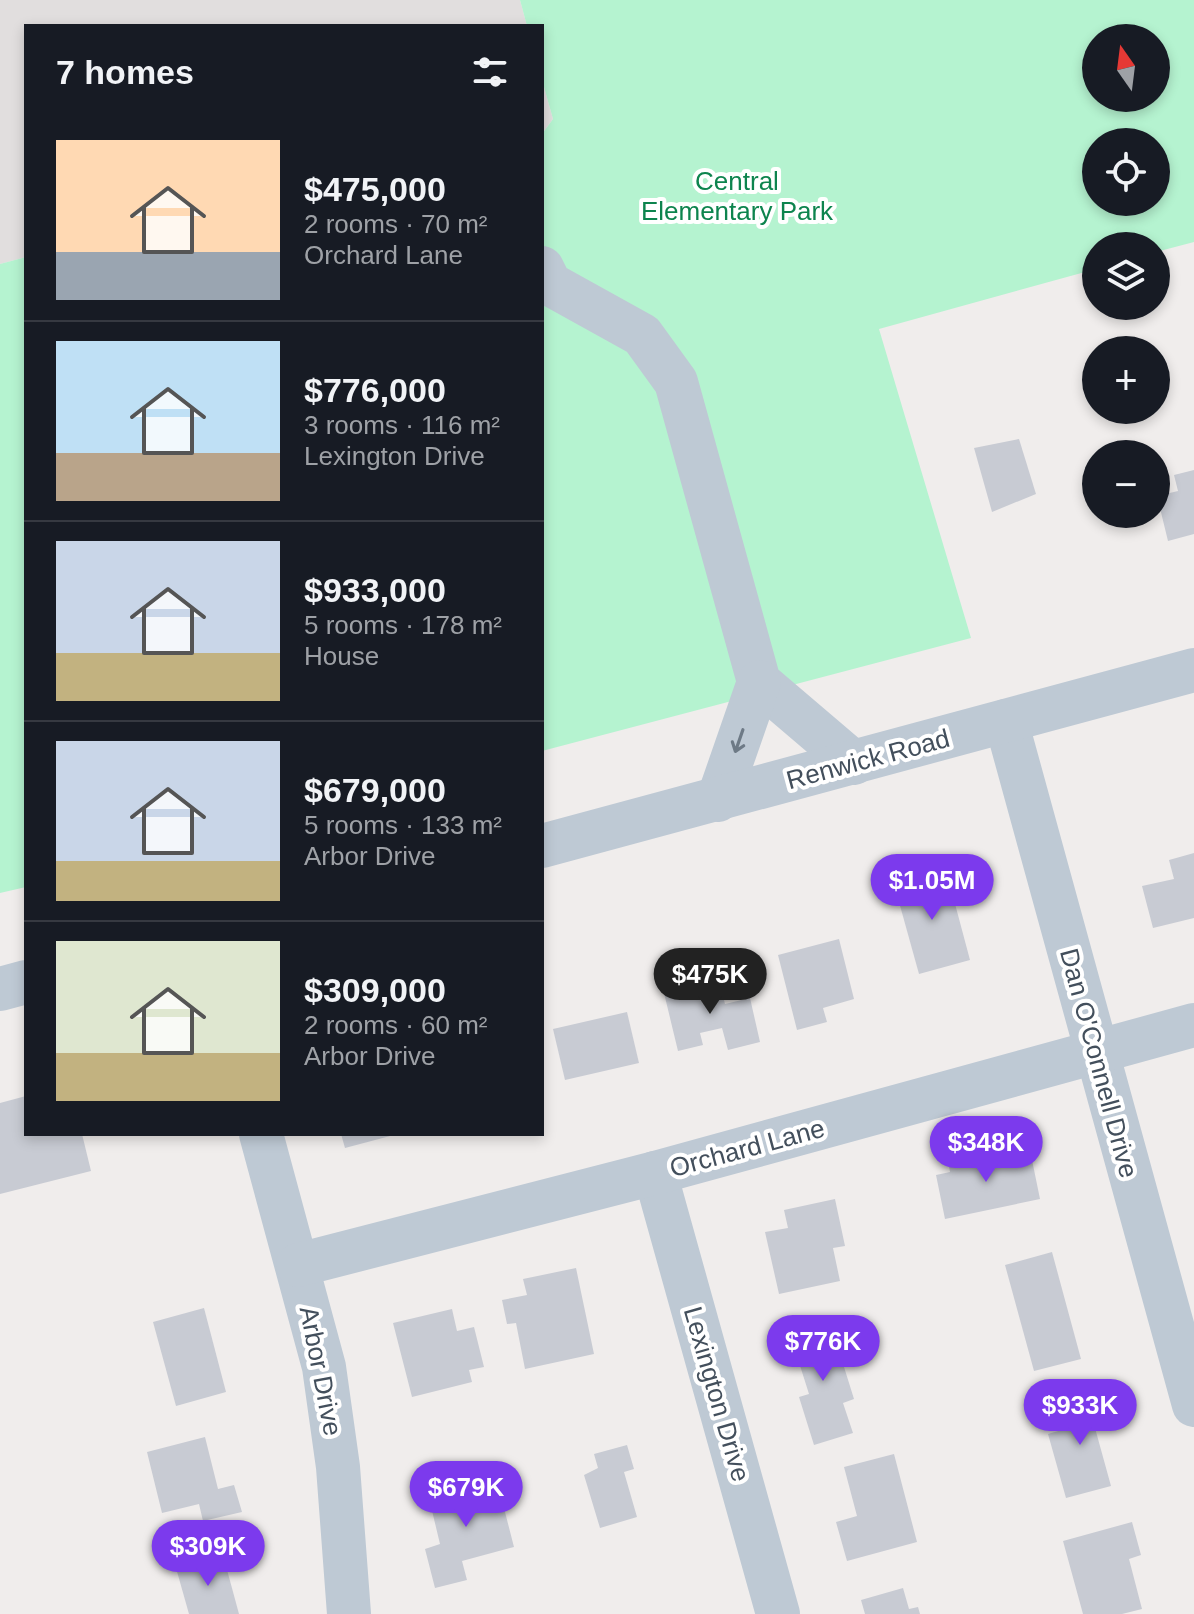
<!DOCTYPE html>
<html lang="en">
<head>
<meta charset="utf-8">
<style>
	:root { --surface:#171b24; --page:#20242c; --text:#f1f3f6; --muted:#9ea1a6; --line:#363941; --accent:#7c3aed }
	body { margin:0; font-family:Helvetica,sans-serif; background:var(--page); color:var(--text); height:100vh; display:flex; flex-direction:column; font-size:30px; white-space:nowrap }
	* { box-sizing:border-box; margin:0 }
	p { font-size:26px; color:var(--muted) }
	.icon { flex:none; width:44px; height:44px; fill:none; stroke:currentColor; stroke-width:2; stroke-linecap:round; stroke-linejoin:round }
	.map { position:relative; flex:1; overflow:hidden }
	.side { position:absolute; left:24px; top:24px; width:520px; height:1112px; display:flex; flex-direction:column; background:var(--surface); border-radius:0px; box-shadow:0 4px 12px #0003 }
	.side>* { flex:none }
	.needle { width:52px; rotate:346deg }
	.controls { position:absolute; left:1082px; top:24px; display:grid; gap:16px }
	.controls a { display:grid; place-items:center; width:88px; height:88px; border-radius:50%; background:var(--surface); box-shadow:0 4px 12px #0003; font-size:40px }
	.price { position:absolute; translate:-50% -68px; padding:0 18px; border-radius:28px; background:var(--accent); color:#fff; font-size:26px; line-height:52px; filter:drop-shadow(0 2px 4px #0008) }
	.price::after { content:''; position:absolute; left:50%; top:48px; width:24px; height:18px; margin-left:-12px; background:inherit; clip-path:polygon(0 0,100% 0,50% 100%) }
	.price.on { background:#222; color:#fff }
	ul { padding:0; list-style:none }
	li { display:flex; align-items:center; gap:24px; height:200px; padding:0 32px }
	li+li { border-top:2px solid var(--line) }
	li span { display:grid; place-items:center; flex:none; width:224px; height:160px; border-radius:0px; color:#555 }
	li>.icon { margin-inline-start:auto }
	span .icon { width:96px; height:96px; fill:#fffc; stroke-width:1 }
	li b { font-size:34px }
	h2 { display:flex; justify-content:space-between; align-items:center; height:96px; padding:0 32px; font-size:34px }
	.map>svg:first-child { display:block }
	.education { fill:#e1dede }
	.green { fill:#b5f3d0; fill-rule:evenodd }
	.building { fill:#c8cbd3 }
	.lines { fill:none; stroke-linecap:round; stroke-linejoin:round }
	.minor { stroke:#bec9d4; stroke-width:44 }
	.oneway { stroke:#6e7a86 }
	.labels { text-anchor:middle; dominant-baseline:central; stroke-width:8; stroke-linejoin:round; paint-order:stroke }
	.park-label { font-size:26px; fill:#0d844e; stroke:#fff }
	.street-label { font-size:26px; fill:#434f5c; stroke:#fff }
</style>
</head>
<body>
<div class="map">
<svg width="1194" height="1614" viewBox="0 0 1194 1614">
	<rect width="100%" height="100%" fill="#f0edec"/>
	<g class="education">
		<polygon points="0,0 520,0 527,26 26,26 26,257 0,264"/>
		<polygon points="542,80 553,119 542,134"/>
	</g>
	<g class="green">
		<path d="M520,0H1194V242L1156,252V246H1096V269L879,329L971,638L542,751V134L553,119L542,80V26H527ZM1096,38H1156V98H1096ZM1096,142H1156V202H1096Z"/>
		<polygon points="26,257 26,887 0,893 0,264"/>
	</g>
	<g class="building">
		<polygon points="1019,439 1036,494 992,512 974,448"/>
		<polygon points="1194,470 1194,534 1168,541 1157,496 1178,491 1174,475"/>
		<polygon points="1194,853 1194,918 1153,928 1142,886 1174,879 1169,860"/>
		<polygon points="946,870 970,960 919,974 894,884"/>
		<polygon points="839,939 854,999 823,1008 827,1022 797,1030 778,955"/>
		<polygon points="719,979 725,1004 750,998 760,1042 728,1050 722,1028 700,1033 703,1045 678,1051 664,993"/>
		<polygon points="627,1012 639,1063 565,1080 553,1029"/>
		<polygon points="26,1096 26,1134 82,1134 91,1171 0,1194 0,1103"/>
		<polygon points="341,1134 394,1134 394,1135 345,1148"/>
		<polygon points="993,1152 996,1163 1031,1155 1040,1199 945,1219 936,1175 950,1172 948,1161"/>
		<polygon points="835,1199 845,1246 833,1248 840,1281 779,1294 765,1232 788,1228 784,1210"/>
		<polygon points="1052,1252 1081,1359 1034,1371 1005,1265"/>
		<polygon points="576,1268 594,1354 525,1369 516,1323 507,1324 502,1300 527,1295 523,1279"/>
		<polygon points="204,1308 226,1392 176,1406 153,1322"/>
		<polygon points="452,1309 457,1331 474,1327 484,1367 469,1370 472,1382 412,1397 393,1323"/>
		<polygon points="830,1322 854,1399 843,1403 853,1433 814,1445 799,1397 809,1394 790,1334"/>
		<polygon points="1096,1393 1105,1425 1095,1428 1111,1486 1066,1498 1048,1434 1065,1429 1058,1404"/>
		<polygon points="205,1437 218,1489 234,1485 242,1512 203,1521 199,1504 162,1513 147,1452"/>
		<polygon points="627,1445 634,1469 624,1472 637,1517 600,1528 584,1475 598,1468 594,1454"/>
		<polygon points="894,1454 917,1542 847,1561 836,1522 857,1516 844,1467"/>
		<polygon points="496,1477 514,1547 462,1561 467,1580 435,1588 425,1549 440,1544 428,1494"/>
		<polygon points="1132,1522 1141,1555 1129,1559 1142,1609 1122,1614 1083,1614 1063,1541"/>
		<polygon points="223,1555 239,1614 189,1614 176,1568"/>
		<polygon points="903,1588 909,1609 918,1607 920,1614 865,1614 861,1600"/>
	</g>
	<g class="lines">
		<g class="minor">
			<polyline points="542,268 550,284 642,335 676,382 759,682 854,763"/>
			<polyline points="1006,721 1194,1405"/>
			<polyline points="718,800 759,682"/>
			<polyline points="542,846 1194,670"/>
			<polyline points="0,989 26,982"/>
			<polyline points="261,1134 324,1367 338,1467 349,1614"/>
			<polyline points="655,1173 778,1614"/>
			<polyline points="298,1265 655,1173 1194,1025"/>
		</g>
	</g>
	<defs><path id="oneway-shaft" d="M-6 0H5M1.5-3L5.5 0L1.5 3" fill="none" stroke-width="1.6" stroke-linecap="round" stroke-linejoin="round" transform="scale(2)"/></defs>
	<use class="oneway" href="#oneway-shaft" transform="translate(739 741) rotate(109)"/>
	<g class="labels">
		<g class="park-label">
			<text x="737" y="181">Central<tspan x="737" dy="30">Elementary Park</tspan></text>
		</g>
		<g class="street-label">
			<text transform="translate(868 759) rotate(-15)">Renwick Road</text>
			<text transform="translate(1099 1063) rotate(75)">Dan O'Connell Drive</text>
			<text transform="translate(747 1148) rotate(-15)">Orchard Lane</text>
			<text transform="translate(321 1371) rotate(79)">Arbor Drive</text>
			<text transform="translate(717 1394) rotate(74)">Lexington Drive</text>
		</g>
	</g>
</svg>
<div class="controls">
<a><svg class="needle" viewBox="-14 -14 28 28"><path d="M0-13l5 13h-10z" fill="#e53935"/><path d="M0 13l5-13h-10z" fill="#9ea1a6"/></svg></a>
<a><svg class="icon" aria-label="locate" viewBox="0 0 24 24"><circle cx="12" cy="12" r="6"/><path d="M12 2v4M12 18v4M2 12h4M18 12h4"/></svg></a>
<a><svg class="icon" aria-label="layers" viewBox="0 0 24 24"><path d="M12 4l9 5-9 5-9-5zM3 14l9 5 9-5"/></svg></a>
<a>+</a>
<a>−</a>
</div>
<b class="price" style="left:932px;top:922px">$1.05M</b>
<b class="price on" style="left:710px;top:1016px">$475K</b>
<b class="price" style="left:986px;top:1184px">$348K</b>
<b class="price" style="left:823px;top:1383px">$776K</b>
<b class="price" style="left:1080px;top:1447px">$933K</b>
<b class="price" style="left:466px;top:1529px">$679K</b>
<b class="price" style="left:208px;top:1588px">$309K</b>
<section class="side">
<h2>7 homes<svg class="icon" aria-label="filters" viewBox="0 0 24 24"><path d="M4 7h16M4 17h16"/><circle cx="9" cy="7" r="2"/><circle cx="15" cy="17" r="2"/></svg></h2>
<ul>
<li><span style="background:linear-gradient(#ffd9b3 70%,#9aa5b1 0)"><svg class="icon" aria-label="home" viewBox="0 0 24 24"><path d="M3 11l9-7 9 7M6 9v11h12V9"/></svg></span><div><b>$475,000</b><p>2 rooms · 70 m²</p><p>Orchard Lane</p></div></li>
<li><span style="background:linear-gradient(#bfe0f5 70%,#b9a48a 0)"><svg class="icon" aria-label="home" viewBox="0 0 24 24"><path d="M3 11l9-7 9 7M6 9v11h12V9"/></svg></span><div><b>$776,000</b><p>3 rooms · 116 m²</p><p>Lexington Drive</p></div></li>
<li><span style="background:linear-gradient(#c9d6e8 70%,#c2b280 0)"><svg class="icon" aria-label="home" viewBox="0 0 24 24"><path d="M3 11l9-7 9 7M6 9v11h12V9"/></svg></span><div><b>$933,000</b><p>5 rooms · 178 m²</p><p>House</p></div></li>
<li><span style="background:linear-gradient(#c9d6e8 75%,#c2b280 0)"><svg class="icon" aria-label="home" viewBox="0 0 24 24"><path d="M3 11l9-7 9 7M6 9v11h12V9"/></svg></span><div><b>$679,000</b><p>5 rooms · 133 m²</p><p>Arbor Drive</p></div></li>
<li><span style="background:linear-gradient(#dfe7d0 70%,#c2b280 0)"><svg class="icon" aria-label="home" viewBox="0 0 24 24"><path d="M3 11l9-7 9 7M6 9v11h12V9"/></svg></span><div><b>$309,000</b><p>2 rooms · 60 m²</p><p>Arbor Drive</p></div></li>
</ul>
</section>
</div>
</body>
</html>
